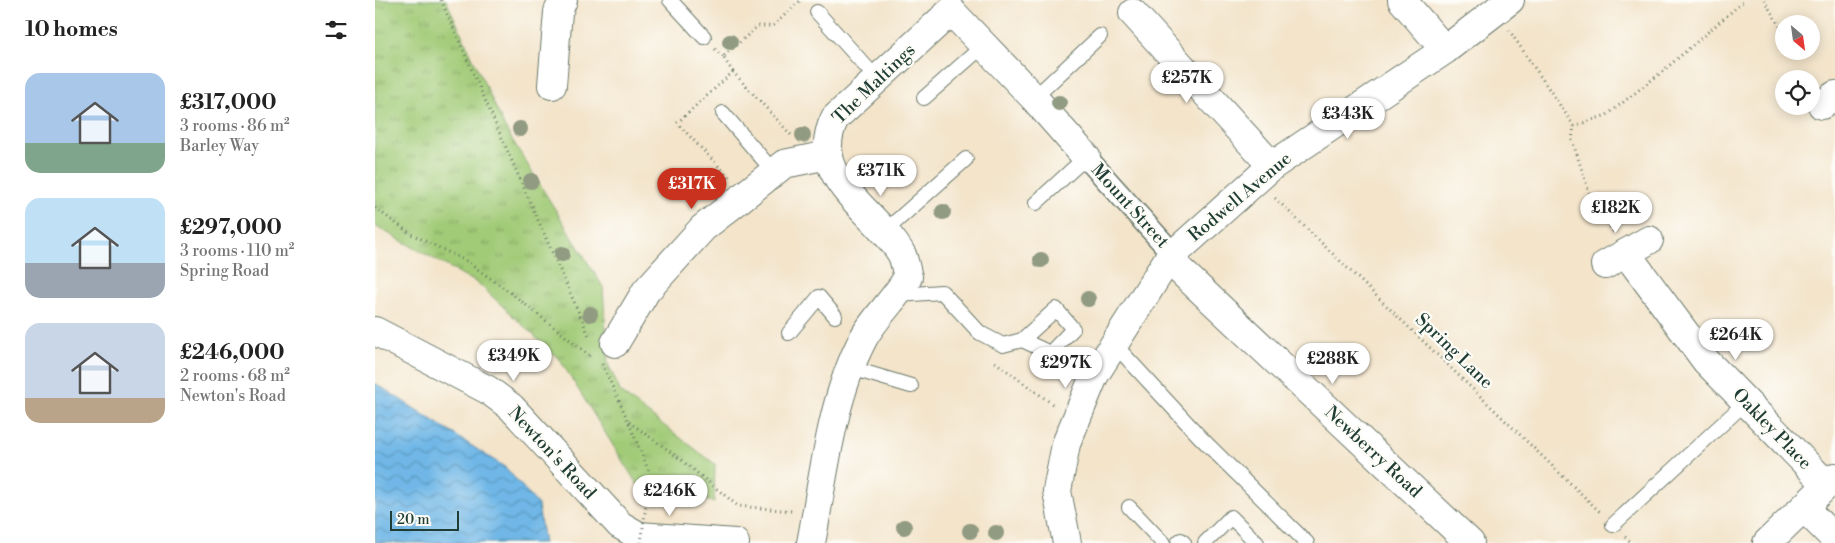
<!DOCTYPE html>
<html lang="en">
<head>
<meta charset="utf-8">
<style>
	:root { --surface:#fff; --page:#f2f2f2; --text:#222; --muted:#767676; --accent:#c8321e }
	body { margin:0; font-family:"Libre Bodoni",serif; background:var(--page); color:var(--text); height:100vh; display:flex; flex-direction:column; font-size:19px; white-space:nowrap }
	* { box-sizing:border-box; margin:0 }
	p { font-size:16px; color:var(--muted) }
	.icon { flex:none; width:28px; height:28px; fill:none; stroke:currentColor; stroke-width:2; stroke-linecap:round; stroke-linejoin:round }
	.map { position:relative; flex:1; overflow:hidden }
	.panel { display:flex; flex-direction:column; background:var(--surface); width:375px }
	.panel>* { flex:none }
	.needle { width:32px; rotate:151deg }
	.fabs { position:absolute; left:1400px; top:15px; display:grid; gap:10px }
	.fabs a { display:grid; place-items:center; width:45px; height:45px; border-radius:50%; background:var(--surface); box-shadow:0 2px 12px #0003; font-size:25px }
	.scale { position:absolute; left:15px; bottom:12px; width:69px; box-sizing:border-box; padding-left:5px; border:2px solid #1f3d34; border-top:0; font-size:14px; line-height:18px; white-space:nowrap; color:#1f3d34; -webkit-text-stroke:4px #fdfcf7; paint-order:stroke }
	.price { position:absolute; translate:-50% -42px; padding:0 11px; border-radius:18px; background:#fff; color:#222; font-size:16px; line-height:32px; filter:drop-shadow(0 1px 2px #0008) }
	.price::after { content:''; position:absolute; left:50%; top:30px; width:15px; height:11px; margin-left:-8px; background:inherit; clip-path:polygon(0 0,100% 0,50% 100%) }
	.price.active { background:var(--accent); color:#fff }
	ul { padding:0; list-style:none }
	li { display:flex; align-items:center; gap:15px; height:125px; padding:0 25px }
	li span { display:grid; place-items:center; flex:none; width:140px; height:100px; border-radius:15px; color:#555 }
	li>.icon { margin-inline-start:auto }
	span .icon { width:60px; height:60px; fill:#fffc; stroke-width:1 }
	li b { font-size:21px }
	h2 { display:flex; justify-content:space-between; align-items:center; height:60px; padding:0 25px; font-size:21px }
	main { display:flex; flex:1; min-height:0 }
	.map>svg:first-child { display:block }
	.grass { fill:url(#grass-tufts); stroke:#608456 }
	.water { fill:url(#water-waves); stroke:#477a8e }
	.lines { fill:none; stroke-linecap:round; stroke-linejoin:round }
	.service-casing { stroke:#697768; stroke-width:16 }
	.pedestrian-casing { stroke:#697768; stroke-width:24 }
	.minor-casing { stroke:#697768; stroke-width:30 }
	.path { stroke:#697768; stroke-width:3; stroke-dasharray:1 4; stroke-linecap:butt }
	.service { stroke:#fff; stroke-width:14 }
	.pedestrian { stroke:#fff; stroke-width:21 }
	.minor { stroke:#fff; stroke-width:28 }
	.path-bridge { stroke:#697768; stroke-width:3; stroke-dasharray:1 4; stroke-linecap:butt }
	.tree { fill:#919b81 }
	.labels { text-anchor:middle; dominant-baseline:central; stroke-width:4.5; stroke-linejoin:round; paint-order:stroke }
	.street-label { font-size:18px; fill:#1f3d34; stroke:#fdfcf7 }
</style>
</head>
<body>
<main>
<section class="panel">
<h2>10 homes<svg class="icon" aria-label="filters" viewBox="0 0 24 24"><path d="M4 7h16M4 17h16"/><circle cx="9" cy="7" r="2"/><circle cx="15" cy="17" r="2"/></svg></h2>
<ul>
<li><span style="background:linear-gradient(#a9c7e8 70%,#7fa58c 0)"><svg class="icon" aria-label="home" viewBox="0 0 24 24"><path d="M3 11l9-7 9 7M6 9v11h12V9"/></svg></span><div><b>£317,000</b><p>3 rooms · 86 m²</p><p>Barley Way</p></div></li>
<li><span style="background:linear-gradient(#bfe0f5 65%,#9aa5b1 0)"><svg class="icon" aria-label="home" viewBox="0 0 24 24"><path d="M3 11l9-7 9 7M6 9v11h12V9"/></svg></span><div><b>£297,000</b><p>3 rooms · 110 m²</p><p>Spring Road</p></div></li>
<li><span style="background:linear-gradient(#c9d6e8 75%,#b9a48a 0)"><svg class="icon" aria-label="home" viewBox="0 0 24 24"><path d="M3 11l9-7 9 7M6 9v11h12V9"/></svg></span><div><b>£246,000</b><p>2 rooms · 68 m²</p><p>Newton's Road</p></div></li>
</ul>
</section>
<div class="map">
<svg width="1460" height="543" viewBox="0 0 1460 543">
	<defs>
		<pattern id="grass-tufts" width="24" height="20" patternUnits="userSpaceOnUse" patternTransform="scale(1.25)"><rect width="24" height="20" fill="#a1cb77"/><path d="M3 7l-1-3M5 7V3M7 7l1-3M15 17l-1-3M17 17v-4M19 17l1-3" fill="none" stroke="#83a662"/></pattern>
		<pattern id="water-waves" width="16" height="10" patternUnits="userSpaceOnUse" patternTransform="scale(1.25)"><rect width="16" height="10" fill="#6fb7e7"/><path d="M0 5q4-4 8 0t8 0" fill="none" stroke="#5b96bc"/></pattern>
	</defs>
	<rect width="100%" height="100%" fill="#fdfcf7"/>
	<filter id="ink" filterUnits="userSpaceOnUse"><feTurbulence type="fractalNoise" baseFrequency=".02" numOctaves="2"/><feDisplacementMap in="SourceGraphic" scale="10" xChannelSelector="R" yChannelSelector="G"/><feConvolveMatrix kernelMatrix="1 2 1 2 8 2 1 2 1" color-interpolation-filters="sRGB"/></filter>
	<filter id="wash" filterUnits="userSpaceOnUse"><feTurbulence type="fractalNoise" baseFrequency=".0096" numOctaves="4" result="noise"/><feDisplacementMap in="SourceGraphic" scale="20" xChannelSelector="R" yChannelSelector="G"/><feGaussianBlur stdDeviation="1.12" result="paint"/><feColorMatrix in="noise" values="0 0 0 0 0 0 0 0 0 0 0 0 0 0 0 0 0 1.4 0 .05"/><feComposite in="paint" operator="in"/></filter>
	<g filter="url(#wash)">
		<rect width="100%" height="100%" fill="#f3e4ca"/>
		<polygon class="grass" points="0,0 71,0 130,128 228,287 233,364 246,393 340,464 339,502 262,484 185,360 104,284 0,226"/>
		<polygon class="water" points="0,383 131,468 163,505 169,543 0,543"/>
	</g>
	<g filter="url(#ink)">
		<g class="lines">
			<g class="service-casing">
				<g id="service">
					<polyline points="295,0 329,37"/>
					<polyline points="442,12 502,79"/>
					<polyline points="549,98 608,46"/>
					<polyline points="659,98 725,36"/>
					<polyline points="348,113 399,172"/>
					<polyline points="661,203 711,157"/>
					<polyline points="509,232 591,159"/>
					<polyline points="523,295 567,292 605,333 628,345 647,340 681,309 698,329 675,353 647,340"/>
					<polyline points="414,333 444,297 460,316"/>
					<polyline points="740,345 825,437 932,543"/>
					<polyline points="476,368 536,386"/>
					<polyline points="754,507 788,543"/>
					<polyline points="1238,525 1371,402"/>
					<polyline points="803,543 806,540 809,543"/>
					<polyline points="830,543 856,517 882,543"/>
				</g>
			</g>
			<g class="pedestrian-casing">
				<polyline id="pedestrian" points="711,157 798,254"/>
			</g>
			<g class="minor-casing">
				<g id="minor">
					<polyline points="1027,0 1070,50"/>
					<polyline points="758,13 897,166"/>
					<polyline points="177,85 183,12 188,0"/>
					<polyline points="1447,105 1460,95"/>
					<polyline points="1251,253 1331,361 1452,485"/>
					<polyline points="793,259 1095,543"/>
					<polyline points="1230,265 1274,240"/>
					<polyline points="0,331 113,390 136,407 245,525 264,536 360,543"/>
					<polyline points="240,343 271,291 328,228 409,164 453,155"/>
					<polyline points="1429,508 1460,539"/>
					<path d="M436,543C449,476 456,400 488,339C499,318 520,300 533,277C531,271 530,262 527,255C502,210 430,178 460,118L576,11L659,98L711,157"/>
					<polyline points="692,543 682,491 691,444 719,376 793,259 897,166 1070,50 1135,0"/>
					<polyline points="1392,543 1460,477"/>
				</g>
			</g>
			<g class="path">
				<polyline points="66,0 215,338"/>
				<polyline points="1389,0 1407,30"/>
				<polyline points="1134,30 1199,126 1197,140 1215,195"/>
				<polyline points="340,49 348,57"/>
				<polyline points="358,72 348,57 383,26 398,26 426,0"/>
				<polyline points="1199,126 1232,115 1288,71 1370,0"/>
				<polyline points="354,177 302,123 358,72 417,136"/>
				<polyline points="900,198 1226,513"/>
				<polyline points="0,208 36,234 91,261 136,293 214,355 217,354"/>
				<polyline points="1230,218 1239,233"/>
				<polyline points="620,362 680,406"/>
				<polyline points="227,364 250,414 275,474"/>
				<polyline points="254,422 300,455 363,506 417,511"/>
				<polyline points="1250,537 1257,543"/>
			</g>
			<use href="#service" class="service"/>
			<use href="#pedestrian" class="pedestrian"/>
			<use href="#minor" class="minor"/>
			<polyline class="path-bridge" points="266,543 275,474"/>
		</g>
		<g class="tree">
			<circle cx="355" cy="42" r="8"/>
			<circle cx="684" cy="103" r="8"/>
			<circle cx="145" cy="129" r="8"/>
			<circle cx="428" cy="135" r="8"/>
			<circle cx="156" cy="181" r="8"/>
			<circle cx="568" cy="212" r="8"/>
			<circle cx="187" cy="254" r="8"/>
			<circle cx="666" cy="260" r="8"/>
			<circle cx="713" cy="299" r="8"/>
			<circle cx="215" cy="314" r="8"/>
			<circle cx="529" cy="527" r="8"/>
			<circle cx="595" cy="531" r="8"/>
			<circle cx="621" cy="533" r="8"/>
		</g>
	</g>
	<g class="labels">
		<g class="street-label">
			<text transform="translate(499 84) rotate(-44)">The Maltings</text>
			<text transform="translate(865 197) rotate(-40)">Rodwell Avenue</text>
			<text transform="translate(755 206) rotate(48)">Mount Street</text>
			<text transform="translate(1079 351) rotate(44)">Spring Lane</text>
			<text transform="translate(1397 429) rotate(46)">Oakley Place</text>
			<text transform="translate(998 452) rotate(43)">Newberry Road</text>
			<text transform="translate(177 453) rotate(47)">Newton's Road</text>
		</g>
	</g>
</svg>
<div class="fabs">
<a><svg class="needle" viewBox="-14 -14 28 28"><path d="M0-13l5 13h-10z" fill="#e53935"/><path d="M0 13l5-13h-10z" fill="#767676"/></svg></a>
<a><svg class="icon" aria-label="locate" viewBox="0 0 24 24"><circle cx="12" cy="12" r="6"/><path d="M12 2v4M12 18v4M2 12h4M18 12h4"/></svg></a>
</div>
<div class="scale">20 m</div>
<b class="price" style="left:812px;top:104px">£257K</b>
<b class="price" style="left:973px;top:140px">£343K</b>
<b class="price" style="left:506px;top:197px">£371K</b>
<b class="price active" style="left:317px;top:210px">£317K</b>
<b class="price" style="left:1241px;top:234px">£182K</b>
<b class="price" style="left:1361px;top:361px">£264K</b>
<b class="price" style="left:139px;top:382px">£349K</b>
<b class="price" style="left:958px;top:385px">£288K</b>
<b class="price" style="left:691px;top:389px">£297K</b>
<b class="price" style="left:295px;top:517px">£246K</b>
</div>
</main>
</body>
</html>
